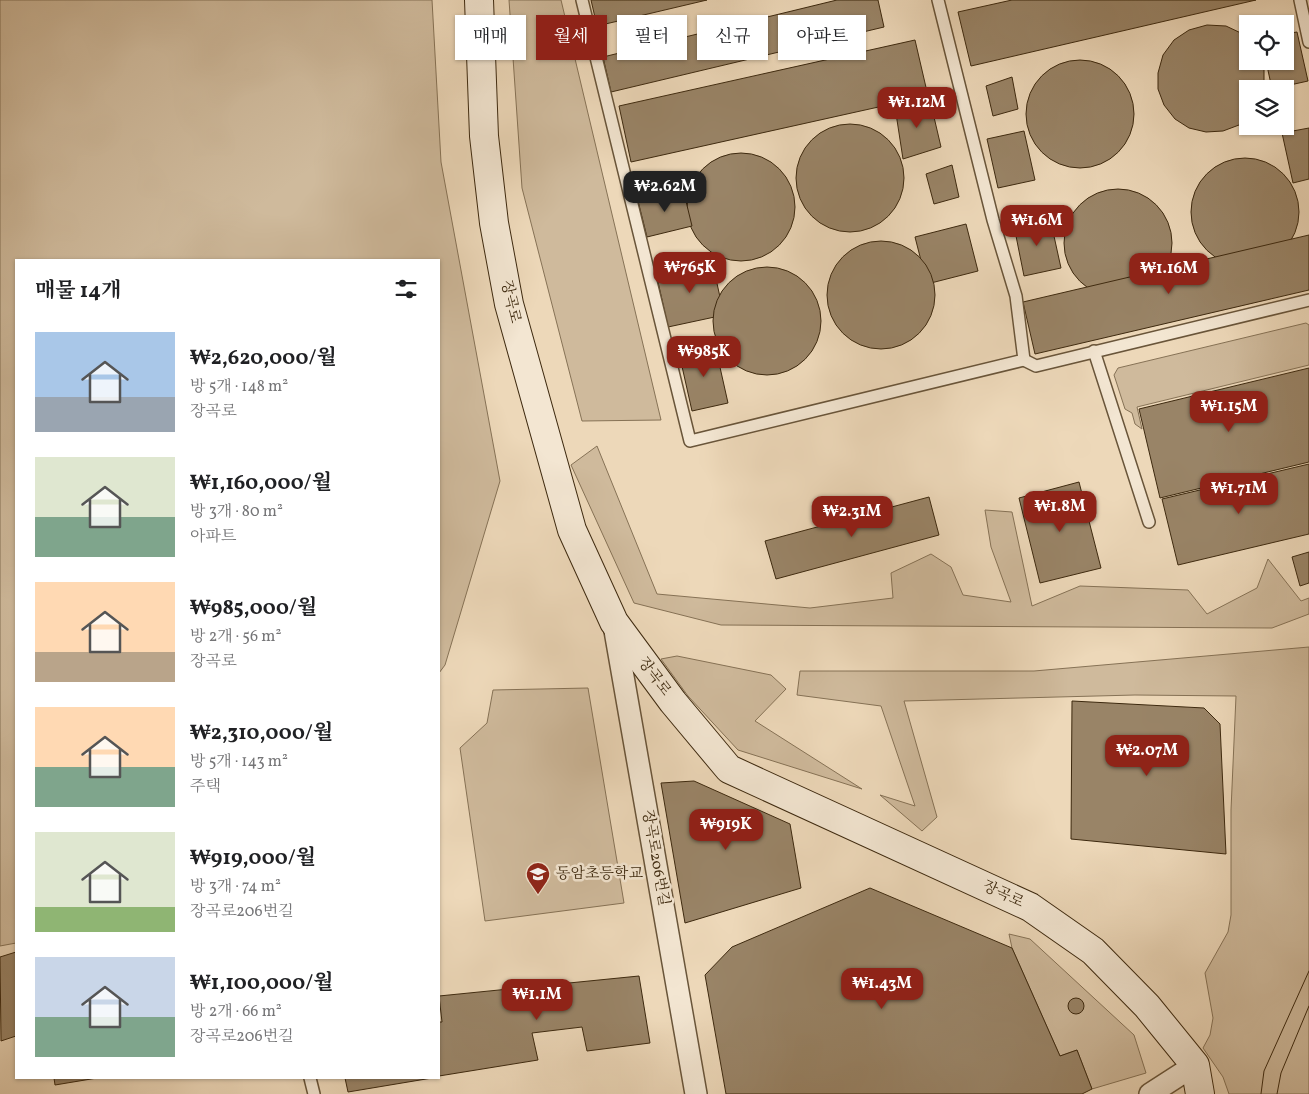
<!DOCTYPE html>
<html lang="ko">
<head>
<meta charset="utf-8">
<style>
	:root { --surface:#fff; --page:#f6f6f6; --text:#202124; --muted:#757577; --accent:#8f2418 }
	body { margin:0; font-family:Vollkorn,"Noto Serif KR",serif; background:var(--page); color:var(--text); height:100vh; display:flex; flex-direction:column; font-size:19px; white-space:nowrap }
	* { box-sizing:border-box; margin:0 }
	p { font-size:16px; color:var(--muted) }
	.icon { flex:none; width:28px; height:28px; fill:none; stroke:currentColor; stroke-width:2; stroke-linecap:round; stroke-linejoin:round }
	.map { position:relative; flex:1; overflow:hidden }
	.drawer { position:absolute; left:15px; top:259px; width:425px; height:820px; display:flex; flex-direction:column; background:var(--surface); border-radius:0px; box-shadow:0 1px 4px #0004 }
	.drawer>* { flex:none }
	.banner { position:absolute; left:455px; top:15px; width:475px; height:45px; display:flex; gap:10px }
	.fabs { position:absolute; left:1239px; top:15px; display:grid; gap:10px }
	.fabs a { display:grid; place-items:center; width:55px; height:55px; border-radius:0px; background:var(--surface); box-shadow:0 1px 4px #0004; font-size:25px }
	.price { position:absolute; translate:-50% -42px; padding:0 11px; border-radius:10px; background:var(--accent); color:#fff; font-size:16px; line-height:32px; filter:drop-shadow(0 1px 2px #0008) }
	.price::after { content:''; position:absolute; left:50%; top:30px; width:15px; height:11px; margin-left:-8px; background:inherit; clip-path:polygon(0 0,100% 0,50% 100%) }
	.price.active { background:#222; color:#fff }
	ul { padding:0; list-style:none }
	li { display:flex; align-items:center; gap:15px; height:125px; padding:0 20px }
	li span { display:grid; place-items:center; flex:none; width:140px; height:100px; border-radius:0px; color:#555 }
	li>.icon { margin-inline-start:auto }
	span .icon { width:60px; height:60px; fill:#fffc; stroke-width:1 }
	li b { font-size:21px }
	h2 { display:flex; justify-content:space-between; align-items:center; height:60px; padding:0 20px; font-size:21px }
	.pill { padding:0 18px; border-radius:0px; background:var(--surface); box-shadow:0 1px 4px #0004; font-size:18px; line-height:45px }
	.pill.active { background:var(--accent); color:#fff }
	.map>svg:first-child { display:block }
	.green { fill:#cfba9c; stroke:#867256 }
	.building { fill:#998467; stroke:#3d290f }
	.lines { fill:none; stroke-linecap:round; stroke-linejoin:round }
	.lane-casing { stroke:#69553a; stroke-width:14 }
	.street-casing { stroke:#69553a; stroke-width:24 }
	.secondary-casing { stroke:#3d290f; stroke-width:30 }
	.lane { stroke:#f3e6d2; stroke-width:11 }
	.street { stroke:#f3e6d2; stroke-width:21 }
	.secondary { stroke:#f3e6d2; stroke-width:28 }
	.tram { stroke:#3d290f; stroke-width:1 }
	.labels { text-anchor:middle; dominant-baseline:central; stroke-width:5; stroke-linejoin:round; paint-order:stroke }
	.street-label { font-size:15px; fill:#3d290f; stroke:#f3e6d2 }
	.poi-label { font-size:15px; fill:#3d290f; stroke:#f3e6d2; text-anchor:start }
</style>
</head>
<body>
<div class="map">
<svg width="1309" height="1094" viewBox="0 0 1309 1094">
	<rect width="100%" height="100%" fill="#edd8b9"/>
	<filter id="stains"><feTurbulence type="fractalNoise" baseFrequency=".004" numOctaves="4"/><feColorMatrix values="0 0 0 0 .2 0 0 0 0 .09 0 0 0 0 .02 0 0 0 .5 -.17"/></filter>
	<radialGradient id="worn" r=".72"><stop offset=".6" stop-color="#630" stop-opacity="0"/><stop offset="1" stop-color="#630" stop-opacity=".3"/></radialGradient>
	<g class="green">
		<polygon points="0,0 432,0 441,162 500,481 445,665 439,673 439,260 16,260 16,943 0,946"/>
		<polygon points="509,0 561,0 661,420 582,421 522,188"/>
		<polygon points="1306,323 1309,325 1309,365 1137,407 1142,429 1135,424 1132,413 1125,409 1114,375 1118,368"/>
		<polygon points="597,446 657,594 810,608 893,598 891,573 931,554 951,567 963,595 1011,602 991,547 985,510 1012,512 1032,606 1080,586 1188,590 1207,614 1257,588 1268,559 1301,601 1309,598 1309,614 1272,628 721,625 634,603 571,465"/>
		<polygon points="1309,647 1309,1094 1229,1094 1223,1077 1203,1048 1210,1035 1213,1018 1205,973 1228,932 1231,915 1231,810 1236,696 1135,695 904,701 937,817 922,831 880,795 915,806 881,706 797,695 800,671 1034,671"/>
		<polygon points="677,656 771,675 786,689 755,721 862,789 738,750 688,696 661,659"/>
		<polygon points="588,688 624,903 485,921 460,748 487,723 493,690"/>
		<polygon points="1009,934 1030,939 1134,1035 1146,1073 1092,1089 1077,1050 1060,1056 1012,948"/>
	</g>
	<g class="building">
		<polygon points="591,0 707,0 597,26"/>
		<polygon points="837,0 878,0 884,27 611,92 603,57"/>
		<polygon points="1012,0 1256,0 971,66 958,12"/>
		<polygon points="1207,25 1226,26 1243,34 1248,39 1248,61 1263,61 1264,64 1264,89 1248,89 1248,118 1239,125 1223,131 1206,132 1189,128 1175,119 1164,105 1158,89 1158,73 1163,55 1174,40 1189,30"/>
		<polygon points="1297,32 1308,81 1272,89 1266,61 1285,61 1285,34"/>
		<polygon points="915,40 928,96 631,162 619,106"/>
		<circle cx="1080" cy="114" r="54"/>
		<polygon points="1012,77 1018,109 993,116 986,86"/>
		<polygon points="930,100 941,147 903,159 895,107"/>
		<circle cx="850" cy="178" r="54"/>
		<polygon points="1309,128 1309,179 1293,183 1282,133"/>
		<polygon points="1024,131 1035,180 998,188 987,139"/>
		<circle cx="741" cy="207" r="54"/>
		<circle cx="1245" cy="212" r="54"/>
		<polygon points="952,165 959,197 934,204 926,174"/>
		<polygon points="683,189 692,226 647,237 638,201"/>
		<circle cx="1118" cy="243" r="54"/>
		<polygon points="1050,218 1061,268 1024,276 1014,226"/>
		<polygon points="966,224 978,271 927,284 915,237"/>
		<polygon points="1309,235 1309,290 1035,354 1023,302"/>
		<circle cx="881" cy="295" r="54"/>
		<polygon points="712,261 724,315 668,327 656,273"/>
		<circle cx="767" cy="321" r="54"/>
		<polygon points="715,345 728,403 692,411 679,353"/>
		<polygon points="1309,368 1309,462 1160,498 1139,409"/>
		<polygon points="1309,464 1309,534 1178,565 1162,499"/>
		<polygon points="1079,482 1101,568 1040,583 1019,498"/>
		<polygon points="929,497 939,535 776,579 765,541"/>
		<polygon points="1309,552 1309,583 1300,586 1292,557"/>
		<polygon points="1072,701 1204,708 1220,724 1226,854 1071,839"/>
		<polygon points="694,781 790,824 801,888 685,923 661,783"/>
		<polygon points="870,888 1012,948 1060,1056 1077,1050 1092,1089 1082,1094 726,1094 705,975 732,947"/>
		<polygon points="16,952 16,1036 1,1041 0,957"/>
		<polygon points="639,976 650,1043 587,1051 582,1027 532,1033 538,1060 439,1076 439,1022 442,1022 439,996"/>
		<circle cx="1076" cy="1006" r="8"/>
		<polygon points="54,1078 97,1078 55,1085"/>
		<polygon points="345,1078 432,1078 348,1092"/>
	</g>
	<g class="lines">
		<g class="lane-casing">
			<g id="lane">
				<polyline points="582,0 690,441 1024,360 1016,296 993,220 938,0"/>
				<polyline points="1300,0 1309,42"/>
				<polyline points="1094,351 1149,522"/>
				<polyline points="1024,360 1036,366 1309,300"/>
				<polyline points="310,1078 314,1094"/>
			</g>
		</g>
		<g class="street-casing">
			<g id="street">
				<polyline points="614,625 696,1094"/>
				<polyline points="1150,1094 1195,1065"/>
			</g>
		</g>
		<g class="secondary-casing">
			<polyline id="secondary" points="479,0 484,136 494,223 509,304 572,530 614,622 673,702 729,769 1030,907 1093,951 1147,1006 1195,1065 1200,1094"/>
		</g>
		<use href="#lane" class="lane"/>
		<use href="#street" class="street"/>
		<use href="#secondary" class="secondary"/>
		<g class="tram">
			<polyline points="1261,1094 1264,1071 1309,971"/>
			<polyline points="1277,1094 1281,1073 1309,1006"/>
		</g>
	</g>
	<defs>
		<g id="school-pin" transform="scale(1.25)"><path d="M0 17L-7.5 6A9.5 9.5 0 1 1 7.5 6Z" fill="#8f2418" stroke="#f3e6d2"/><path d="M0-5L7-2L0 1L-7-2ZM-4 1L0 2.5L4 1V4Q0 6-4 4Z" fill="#fff"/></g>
	</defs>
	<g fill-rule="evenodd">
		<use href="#school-pin" x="538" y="874"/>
	</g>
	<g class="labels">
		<g class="street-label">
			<text transform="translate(510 302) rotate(77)">장곡로</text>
			<text transform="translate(654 677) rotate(53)">장곡로</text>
			<text transform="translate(655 858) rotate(80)">장곡로206번길</text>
			<text transform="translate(1003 895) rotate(25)">장곡로</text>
		</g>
		<g class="poi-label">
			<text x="556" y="874">동암초등학교</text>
		</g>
	</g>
	<rect width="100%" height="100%" filter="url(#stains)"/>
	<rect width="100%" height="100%" fill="url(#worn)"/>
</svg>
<div class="fabs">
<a><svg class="icon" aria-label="locate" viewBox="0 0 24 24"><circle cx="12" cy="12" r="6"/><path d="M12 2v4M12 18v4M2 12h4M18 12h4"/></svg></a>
<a><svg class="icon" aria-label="layers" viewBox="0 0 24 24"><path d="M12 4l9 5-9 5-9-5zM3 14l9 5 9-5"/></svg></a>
</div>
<b class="price" style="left:917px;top:129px">₩1.12M</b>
<b class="price active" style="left:665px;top:213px">₩2.62M</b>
<b class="price" style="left:1037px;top:247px">₩1.6M</b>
<b class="price" style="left:690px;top:294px">₩765K</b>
<b class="price" style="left:1169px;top:295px">₩1.16M</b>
<b class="price" style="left:704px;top:378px">₩985K</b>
<b class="price" style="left:1229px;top:433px">₩1.15M</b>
<b class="price" style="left:1239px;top:515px">₩1.71M</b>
<b class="price" style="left:1060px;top:533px">₩1.8M</b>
<b class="price" style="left:852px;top:538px">₩2.31M</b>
<b class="price" style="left:1147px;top:777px">₩2.07M</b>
<b class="price" style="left:726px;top:851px">₩919K</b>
<b class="price" style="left:882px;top:1010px">₩1.43M</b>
<b class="price" style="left:537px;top:1021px">₩1.1M</b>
<div class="banner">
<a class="pill">매매</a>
<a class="pill active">월세</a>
<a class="pill">필터</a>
<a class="pill">신규</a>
<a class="pill">아파트</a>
</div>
<section class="drawer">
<h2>매물 14개<svg class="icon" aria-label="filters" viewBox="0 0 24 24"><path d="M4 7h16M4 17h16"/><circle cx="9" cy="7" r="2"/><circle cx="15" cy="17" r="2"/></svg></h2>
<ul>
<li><span style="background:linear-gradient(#a9c7e8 65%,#9aa5b1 0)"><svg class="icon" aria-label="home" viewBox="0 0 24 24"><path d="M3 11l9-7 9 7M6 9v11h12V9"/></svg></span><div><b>₩2,620,000/월</b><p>방 5개 · 148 m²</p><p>장곡로</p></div></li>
<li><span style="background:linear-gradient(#dfe7d0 60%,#7fa58c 0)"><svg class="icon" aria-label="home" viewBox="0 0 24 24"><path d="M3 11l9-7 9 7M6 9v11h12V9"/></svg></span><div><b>₩1,160,000/월</b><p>방 3개 · 80 m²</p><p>아파트</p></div></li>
<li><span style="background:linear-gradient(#ffd9b3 70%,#b9a48a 0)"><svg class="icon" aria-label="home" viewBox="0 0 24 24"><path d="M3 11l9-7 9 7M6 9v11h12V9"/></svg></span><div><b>₩985,000/월</b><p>방 2개 · 56 m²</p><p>장곡로</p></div></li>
<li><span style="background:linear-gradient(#ffd9b3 60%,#7fa58c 0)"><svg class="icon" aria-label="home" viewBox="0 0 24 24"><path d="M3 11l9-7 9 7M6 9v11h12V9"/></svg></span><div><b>₩2,310,000/월</b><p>방 5개 · 143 m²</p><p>주택</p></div></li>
<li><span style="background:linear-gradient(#dfe7d0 75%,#8fb573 0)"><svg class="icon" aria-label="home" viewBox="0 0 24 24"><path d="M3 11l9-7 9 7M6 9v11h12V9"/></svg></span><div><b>₩919,000/월</b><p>방 3개 · 74 m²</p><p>장곡로206번길</p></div></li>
<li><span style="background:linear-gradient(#c9d6e8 60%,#7fa58c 0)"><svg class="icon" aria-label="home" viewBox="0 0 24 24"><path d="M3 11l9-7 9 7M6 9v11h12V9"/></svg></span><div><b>₩1,100,000/월</b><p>방 2개 · 66 m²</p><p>장곡로206번길</p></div></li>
</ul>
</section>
</div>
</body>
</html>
